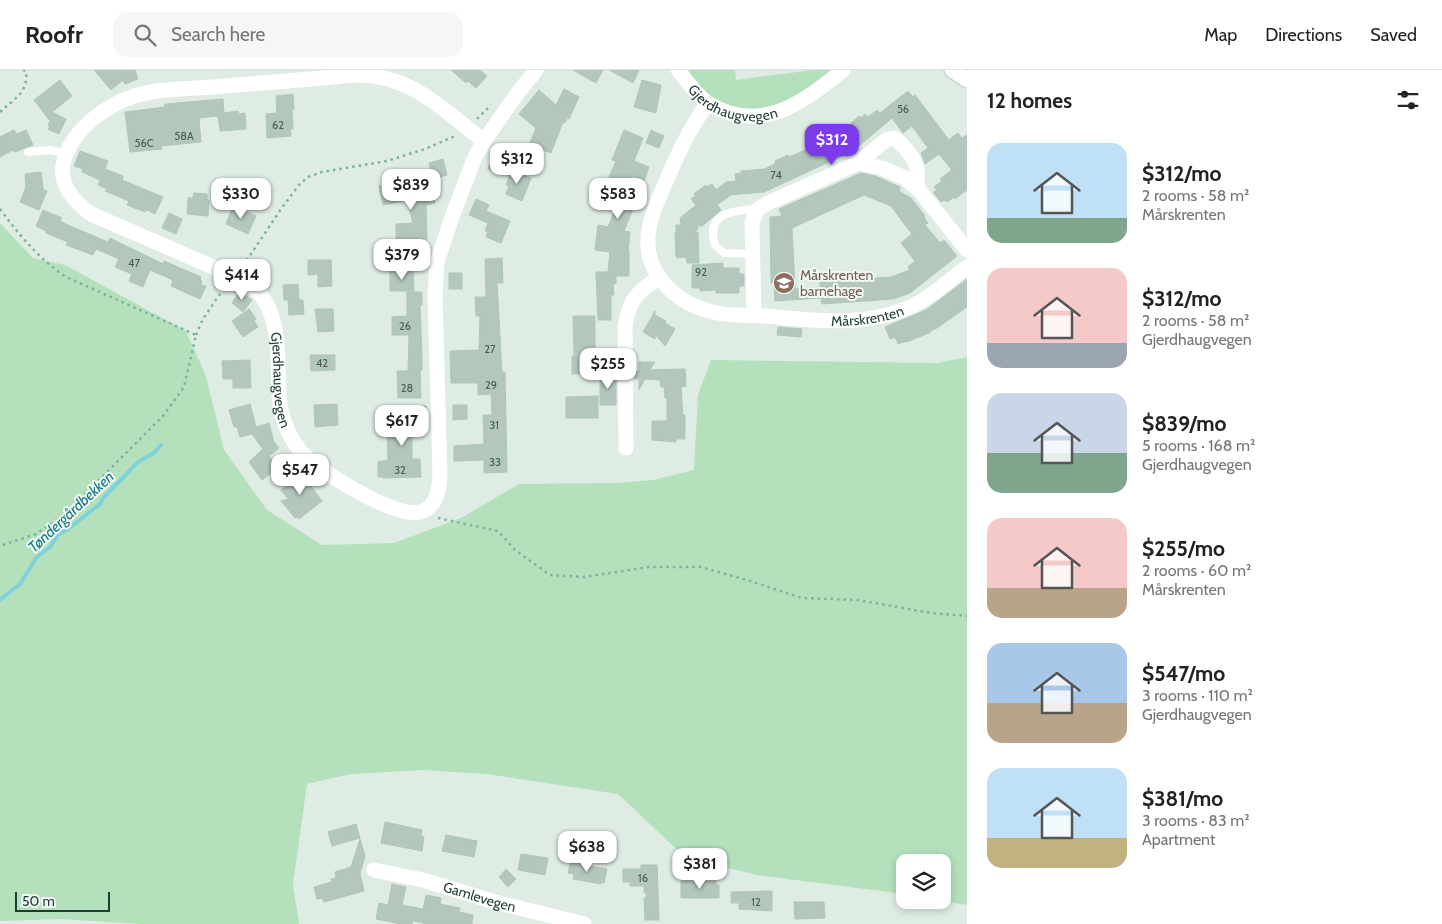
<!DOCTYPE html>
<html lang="en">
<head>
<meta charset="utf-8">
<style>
	:root { --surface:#fff; --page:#f6f6f6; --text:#222; --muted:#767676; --line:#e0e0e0; --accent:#7c3aed }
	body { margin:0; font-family:Cabin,sans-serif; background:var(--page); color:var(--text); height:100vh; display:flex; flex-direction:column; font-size:19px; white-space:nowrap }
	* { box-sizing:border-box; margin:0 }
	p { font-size:16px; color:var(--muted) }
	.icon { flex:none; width:28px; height:28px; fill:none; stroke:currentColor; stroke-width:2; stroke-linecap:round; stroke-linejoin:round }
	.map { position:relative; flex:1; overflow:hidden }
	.sheet { display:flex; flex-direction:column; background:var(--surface); width:475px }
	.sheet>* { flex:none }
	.fabs { position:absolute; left:896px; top:784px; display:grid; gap:10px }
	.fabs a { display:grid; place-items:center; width:55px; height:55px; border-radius:10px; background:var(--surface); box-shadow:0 2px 8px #0003; font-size:25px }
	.scale { position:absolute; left:15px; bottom:12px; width:95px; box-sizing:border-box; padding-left:5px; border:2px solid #1e3d32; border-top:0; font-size:14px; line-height:18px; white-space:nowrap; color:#1e3d32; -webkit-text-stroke:4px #eff8f3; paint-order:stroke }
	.price { position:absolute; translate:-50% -42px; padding:0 11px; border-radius:10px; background:#fff; color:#222; font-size:16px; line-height:32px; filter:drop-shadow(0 1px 2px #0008) }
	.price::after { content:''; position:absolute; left:50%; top:30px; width:15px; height:11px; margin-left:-8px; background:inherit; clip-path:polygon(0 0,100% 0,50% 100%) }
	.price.on { background:var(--accent); color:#fff }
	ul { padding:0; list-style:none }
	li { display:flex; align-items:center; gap:15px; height:125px; padding:0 20px }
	li span { display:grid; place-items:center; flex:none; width:140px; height:100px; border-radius:15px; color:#555 }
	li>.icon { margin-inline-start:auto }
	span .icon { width:60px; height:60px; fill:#fffc; stroke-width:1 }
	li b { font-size:21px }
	h2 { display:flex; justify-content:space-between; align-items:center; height:60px; padding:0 20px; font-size:21px }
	header { display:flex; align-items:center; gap:30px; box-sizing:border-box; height:70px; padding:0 25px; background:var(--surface); border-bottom:1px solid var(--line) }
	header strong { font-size:24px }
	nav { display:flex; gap:28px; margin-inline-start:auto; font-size:18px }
	.search { width:350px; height:45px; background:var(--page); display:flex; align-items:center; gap:12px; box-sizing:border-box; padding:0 18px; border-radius:15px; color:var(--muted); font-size:19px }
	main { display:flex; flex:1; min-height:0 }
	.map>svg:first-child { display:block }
	.green { fill:#b4e0bc }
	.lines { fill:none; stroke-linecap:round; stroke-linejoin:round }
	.stream { stroke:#7fd2d8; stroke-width:4 }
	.building { fill:#b3c7bd; stroke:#b0c6bb; fill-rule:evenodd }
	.secondary-casing { stroke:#b0cdc0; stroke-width:17 }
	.path { stroke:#7bb39c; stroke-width:2.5; stroke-dasharray:2.5 4; stroke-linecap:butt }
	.lane { stroke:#fff; stroke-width:8 }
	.street { stroke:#fff; stroke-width:15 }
	.secondary { stroke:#fff; stroke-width:15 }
	.labels { text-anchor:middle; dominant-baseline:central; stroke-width:4; stroke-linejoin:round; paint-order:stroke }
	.number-label { font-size:11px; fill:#436055 }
	.street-label { font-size:14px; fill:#1e3d32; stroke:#eff8f3 }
	.education-label { font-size:14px; fill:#785e54; stroke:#eff8f3; text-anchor:start }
	.water-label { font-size:15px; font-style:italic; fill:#117780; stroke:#eff8f3 }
</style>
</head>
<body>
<header>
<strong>Roofr</strong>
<div class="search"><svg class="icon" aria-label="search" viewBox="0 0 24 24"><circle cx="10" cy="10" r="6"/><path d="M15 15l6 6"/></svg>Search here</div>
<nav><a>Map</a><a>Directions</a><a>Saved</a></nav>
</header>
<main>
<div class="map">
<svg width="967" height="854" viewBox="0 0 967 854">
	<rect width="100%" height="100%" fill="#deece4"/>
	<g class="green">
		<polygon points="680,0 735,0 736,10 813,0 847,0 780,43 733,49"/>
		<polygon points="0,153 33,188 65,195 186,261 206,306 224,380 267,440 322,475 394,473 461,448 519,414 618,413 653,410 694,400 698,325 711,290 938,293 967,287 967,835 937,830 942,830 942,792 905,792 905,824 757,805 686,788 618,724 487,704 422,700 351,704 307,714 293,814 299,854 141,854 61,849 0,851"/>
	</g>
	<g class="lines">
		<polyline class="stream" points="0,530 20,514 37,487 50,477 58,465 72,456 100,434 104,427 138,392 154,383 161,375"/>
	</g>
	<g class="building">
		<polygon points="94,0 135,0 138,9 125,14 123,10 111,20"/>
		<polygon points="451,0 480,0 487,6 476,18 468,11 466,13"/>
		<polygon points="573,0 603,0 596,13"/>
		<polygon points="609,0 639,0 633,13"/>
		<polygon points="60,10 72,26 52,42 66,49 59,64 48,59 50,56 48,55 50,51 34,30"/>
		<polygon points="642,10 661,15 656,43 634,37"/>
		<polygon points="564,19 579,27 569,49 567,48 565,53 563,52 551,83 529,75 536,58 519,44 539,20 556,35"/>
		<polygon points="908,21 913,27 915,25 949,70 958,63 962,68 967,65 967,120 955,129 954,127 947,132 944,130 941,132 933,122 937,120 934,117 942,111 940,109 952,100 939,84 925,94 921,83 928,78 912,56 903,63 892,48 860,75 840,87 764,122 731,125 717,135 721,140 701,157 698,154 698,159 694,162 698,162 699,193 687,193 686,187 677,188 676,186 675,163 676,163 676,155 681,155 680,148 696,135 691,129 696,125 694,124 706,115 707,117 712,114 716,120 726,112 736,111 735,104 741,103 741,101 765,99 776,93 775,91 788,85 789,87 801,82 815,76 814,74 826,68 827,70 852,58 849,55 859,46 861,48 865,44 868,47 877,40 880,43"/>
		<polygon points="293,24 294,39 292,40 293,59 290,59 291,66 267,68 266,44 277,43 276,26"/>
		<polygon points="223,29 224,43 238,41 239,44 245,43 246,59 220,61 218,46 199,48 201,72 161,76 162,79 130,82 125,42 165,37 165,34"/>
		<polygon points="14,60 17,64 26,60 33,75 15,82 13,80 0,87 0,67"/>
		<polygon points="624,60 643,68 634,91 649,97 644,111 633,106 622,129 635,134 624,161 630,162 628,180 629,180 629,206 616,206 616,214 613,214 614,225 611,225 611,250 598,250 596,202 608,202 610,182 595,180 598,155 608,157 618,133 601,126 616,91 612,90"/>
		<polygon points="651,60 664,66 659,78 646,73"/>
		<polygon points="80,81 108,91 105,99 123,106 122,110 163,127 155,144 147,140 145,142 127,135 129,131 105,121 107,119 98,115 100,110 82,102 83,99 74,96"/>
		<polygon points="493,86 508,92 503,105 488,99"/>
		<polygon points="443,89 447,105 433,109 429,93"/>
		<polygon points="511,100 531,108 522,131 506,124 509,116 506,115"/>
		<polygon points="427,101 435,133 426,135 427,169 422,169 423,191 409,191 408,177 396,178 396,154 413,153 407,130 383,135 379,116 409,109 408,106"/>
		<polygon points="41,102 43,119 47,121 39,140 20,132 26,117 25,104"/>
		<path d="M861,103L875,106L900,117L899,121L911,128L925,146L924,148L928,153L925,155L940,173L944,170L957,186L910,223L893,229L822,234L821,228L775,231L774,213H771L770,147L782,146L779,139ZM864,125L891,136L912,164L901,173L915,191L908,197L910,200L891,207L820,212V217L795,219L792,158Z"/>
		<polygon points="194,123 207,124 207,130 209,130 208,146 187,144 188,128 193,128"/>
		<polygon points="476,129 489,135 486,141 510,151 501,173 486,167 488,161 485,161 488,153 469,145"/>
		<polygon points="233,136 256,146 248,164 226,154"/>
		<polygon points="43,140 62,148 60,151 68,155 108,172 110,168 163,194 164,191 201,207 200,210 202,211 201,215 206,216 200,229 171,216 173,210 150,200 143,217 129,211 132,204 115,197 119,189 96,179 93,185 66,175 68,172 46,163 46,161 36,156"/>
		<polygon points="169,143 182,149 176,164 162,158"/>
		<polygon points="502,188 503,213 497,213 502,302 505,302 507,402 484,403 484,390 454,391 454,376 484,374 483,345 492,345 491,324 478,325 478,313 451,313 450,281 479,280 480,246 476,246 475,227 486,227 485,189"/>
		<polygon points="308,190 331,190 332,216 318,217 318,204 308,205"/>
		<polygon points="723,193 723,198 739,198 739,204 744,204 744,216 739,216 739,223 716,223 716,220 700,221 700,218 692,218 692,195"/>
		<polygon points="390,200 413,200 414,221 390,221"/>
		<rect x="449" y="203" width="13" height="16"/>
		<polygon points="967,209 967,237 937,258 930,261 931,262 907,272 907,271 898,274 895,267 890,269 885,257 926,240"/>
		<polygon points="298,214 299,230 303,230 304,244 289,245 288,230 284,230 283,215"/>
		<polygon points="240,221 252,230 243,242 232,233"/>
		<polygon points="407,222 422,222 422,235 420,235 422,287 422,300 420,300 421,328 398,328 397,301 408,301 409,265 392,265 392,247 407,246"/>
		<polygon points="249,239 256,249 254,251 258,257 243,267 232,251"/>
		<polygon points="315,239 333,239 334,261 318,262"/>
		<polygon points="655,241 655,245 666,251 665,253 675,259 665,276 655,264 655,269 643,262"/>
		<polygon points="573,246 595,246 595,286 598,286 599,304 572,304 572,286 574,286"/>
		<polygon points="778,257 802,259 801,267 777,265"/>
		<polygon points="310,285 335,285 335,300 311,301"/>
		<polygon points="250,290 251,318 233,318 233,309 223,309 222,291"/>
		<polygon points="639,292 655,292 650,300 685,299 686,316 681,317 683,345 685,345 685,369 676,369 676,372 652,370 652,351 667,351 667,328 665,328 664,317 661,317 660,310 645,309 639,320 639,309 635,309 635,301 639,301"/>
		<polygon points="616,305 616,335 600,335 600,306"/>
		<polygon points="598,326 598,348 566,348 566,327"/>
		<polygon points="250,334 256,357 269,353 274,372 279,378 269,386 278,398 262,410 249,392 263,379 252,364 240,367 237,357 234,357 229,340"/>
		<polygon points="337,334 338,355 315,357 314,335"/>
		<polygon points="453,335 467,335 467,349 453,350"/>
		<polygon points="412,336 426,336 426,350 412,350 412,389 420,389 421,407 383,408 383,407 378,407 378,392 388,390 387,348 412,347"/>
		<polygon points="298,399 322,431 299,449 298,447 295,448 281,431 288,429 281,420 291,413 287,408"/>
		<polygon points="385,752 422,760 421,766 424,767 422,781 381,773"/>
		<polygon points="356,754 360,768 332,776 328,762"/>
		<polygon points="446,765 477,771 474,787 442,781"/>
		<polygon points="360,769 365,786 360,803 364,821 324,832 322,828 317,829 314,817 332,812 331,809 336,808 335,802 351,797"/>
		<polygon points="521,784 548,788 545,805 518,800"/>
		<polygon points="571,790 584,792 583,795 607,799 604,813 601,812 601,814 573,809 574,804 568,803"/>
		<polygon points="641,795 657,795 659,850 645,850 644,828 646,828 646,823 644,822 644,816 630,816 630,812 623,812 623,799 641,799"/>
		<polygon points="506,799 516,809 508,817 499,807"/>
		<polygon points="681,811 716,811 716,815 719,815 719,828 681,828"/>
		<polygon points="392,814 406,817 402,835 423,839 426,825 441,828 440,834 460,838 459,842 473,845 472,854 428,854 413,851 412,854 401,854 376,849 379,833 388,835"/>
		<polygon points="772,821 772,841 739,839 739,833 731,833 731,822"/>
		<polygon points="794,832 824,832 825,848 795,849"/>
	</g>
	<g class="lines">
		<g class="secondary-casing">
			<polyline id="secondary" points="952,0 967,10"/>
		</g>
		<g class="path">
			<path d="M0,42C14,29 29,22 26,1L23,0"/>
			<polyline points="477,49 491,35"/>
			<path d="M0,139C19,165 39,189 66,207L196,265L184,317L163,346L63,446L36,464L0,476"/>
			<polyline points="243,196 281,139 299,115 308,107 322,102 387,91 425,79 455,66"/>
			<polyline points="196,265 203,249 226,215"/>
			<polyline points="438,448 498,461 515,480 550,505 584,507 649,497 701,497 750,511 802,528 858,530 931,543 967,546"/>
		</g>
		<g class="lane">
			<polyline points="28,82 50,80 66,83"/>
			<path d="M753,184L724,183L715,175C705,142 735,140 758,139"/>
		</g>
		<g class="street">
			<path id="s1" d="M678,0C687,11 697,26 709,34C761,65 804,32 843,0"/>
			<path id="s2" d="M708,33C688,60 677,86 664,116C658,130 651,144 649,159C641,203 677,235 717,243C733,246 750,245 766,246C815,251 873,258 918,233C936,223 951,209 967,197"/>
			<path id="s3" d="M484,71C442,39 410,3 353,5C306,10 259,13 213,17C187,19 159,18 134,26C105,36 75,58 65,87C56,112 72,130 91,144L234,206C243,211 252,215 259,223C284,251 276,301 280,335C283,353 290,369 302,383C319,401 400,452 423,441C437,435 439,419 440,405L435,226L437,192L453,144L475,87L484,71L517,24L536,0"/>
			<path d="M858,93L886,70L894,68C903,74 916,89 917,100C918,108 916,113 919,120"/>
			<polyline points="754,245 752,152 758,139 768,133 858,93 882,98 905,108 919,120 967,180"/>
			<path d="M626,378L625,257C629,231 636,222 659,208"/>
			<path id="s4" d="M374,800L423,810L495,832L584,854"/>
		</g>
		<use href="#secondary" class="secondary"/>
	</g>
	<defs>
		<g id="school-disc" transform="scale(1.125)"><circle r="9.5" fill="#8d6e63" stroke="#eff8f3"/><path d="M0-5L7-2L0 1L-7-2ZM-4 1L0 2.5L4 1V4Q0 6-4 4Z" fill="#fff"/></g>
	</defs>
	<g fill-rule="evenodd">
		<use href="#school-disc" x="784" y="213"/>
	</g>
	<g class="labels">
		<g class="number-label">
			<text x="903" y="39">56</text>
			<text x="278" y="55">62</text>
			<text x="184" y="66">58A</text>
			<text x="144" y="73">56C</text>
			<text x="776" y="105">74</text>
			<text x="134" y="193">47</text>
			<text x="701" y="202">92</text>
			<text x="405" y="256">26</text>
			<text x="490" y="279">27</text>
			<text x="322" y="293">42</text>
			<text x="491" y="315">29</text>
			<text x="407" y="318">28</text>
			<text x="494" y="355">31</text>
			<text x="495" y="392">33</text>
			<text x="400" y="400">32</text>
			<text x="643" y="808">16</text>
			<text x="756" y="832">12</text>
		</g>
		<g class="street-label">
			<text stroke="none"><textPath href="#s1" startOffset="69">Gjerdhaugvegen</textPath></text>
			<text stroke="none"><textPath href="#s2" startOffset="411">Mårskrenten</textPath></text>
			<text stroke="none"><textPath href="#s3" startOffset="811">Gjerdhaugvegen</textPath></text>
			<text stroke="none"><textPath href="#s4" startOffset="109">Gamlevegen</textPath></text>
		</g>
		<g class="education-label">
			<text x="800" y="205">Mårskrenten<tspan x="800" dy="16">barnehage</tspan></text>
		</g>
		<g class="water-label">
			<text transform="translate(71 442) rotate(-43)">Tøndergårdbekken</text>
		</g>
	</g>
</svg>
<div class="fabs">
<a><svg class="icon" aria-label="layers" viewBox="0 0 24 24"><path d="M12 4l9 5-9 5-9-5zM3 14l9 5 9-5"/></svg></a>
</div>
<div class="scale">50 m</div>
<b class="price on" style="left:832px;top:96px">$312</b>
<b class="price" style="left:517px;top:115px">$312</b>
<b class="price" style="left:411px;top:141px">$839</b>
<b class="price" style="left:241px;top:150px">$330</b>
<b class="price" style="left:618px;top:150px">$583</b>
<b class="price" style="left:402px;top:211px">$379</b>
<b class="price" style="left:242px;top:231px">$414</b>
<b class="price" style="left:608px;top:320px">$255</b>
<b class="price" style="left:402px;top:377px">$617</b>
<b class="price" style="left:300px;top:426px">$547</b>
<b class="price" style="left:587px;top:803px">$638</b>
<b class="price" style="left:700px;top:820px">$381</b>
</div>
<section class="sheet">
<h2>12 homes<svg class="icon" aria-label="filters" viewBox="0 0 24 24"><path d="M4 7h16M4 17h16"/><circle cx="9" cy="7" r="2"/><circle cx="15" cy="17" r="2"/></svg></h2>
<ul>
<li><span style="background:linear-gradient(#bfe0f5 75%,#7fa58c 0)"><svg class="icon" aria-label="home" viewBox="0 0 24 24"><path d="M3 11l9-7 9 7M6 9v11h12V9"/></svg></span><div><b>$312/mo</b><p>2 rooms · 58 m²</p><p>Mårskrenten</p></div></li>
<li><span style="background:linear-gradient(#f6c9c9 75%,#9aa5b1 0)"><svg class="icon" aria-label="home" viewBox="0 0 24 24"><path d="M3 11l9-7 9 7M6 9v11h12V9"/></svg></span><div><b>$312/mo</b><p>2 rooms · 58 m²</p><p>Gjerdhaugvegen</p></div></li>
<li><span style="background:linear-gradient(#c9d6e8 60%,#7fa58c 0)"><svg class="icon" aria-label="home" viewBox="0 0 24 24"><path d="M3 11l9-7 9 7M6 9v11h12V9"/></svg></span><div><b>$839/mo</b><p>5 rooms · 168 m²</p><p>Gjerdhaugvegen</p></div></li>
<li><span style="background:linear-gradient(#f6c9c9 70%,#b9a48a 0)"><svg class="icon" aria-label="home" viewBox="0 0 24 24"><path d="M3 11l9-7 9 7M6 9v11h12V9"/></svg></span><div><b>$255/mo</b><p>2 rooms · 60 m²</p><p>Mårskrenten</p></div></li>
<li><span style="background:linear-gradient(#a9c7e8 60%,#b9a48a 0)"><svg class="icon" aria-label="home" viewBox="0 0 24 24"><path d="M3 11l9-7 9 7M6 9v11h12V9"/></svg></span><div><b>$547/mo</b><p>3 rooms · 110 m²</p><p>Gjerdhaugvegen</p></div></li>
<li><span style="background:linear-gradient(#bfe0f5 70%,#c2b280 0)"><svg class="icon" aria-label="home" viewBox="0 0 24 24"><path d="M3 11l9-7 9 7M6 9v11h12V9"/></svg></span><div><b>$381/mo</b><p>3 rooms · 83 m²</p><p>Apartment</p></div></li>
</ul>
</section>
</main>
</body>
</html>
